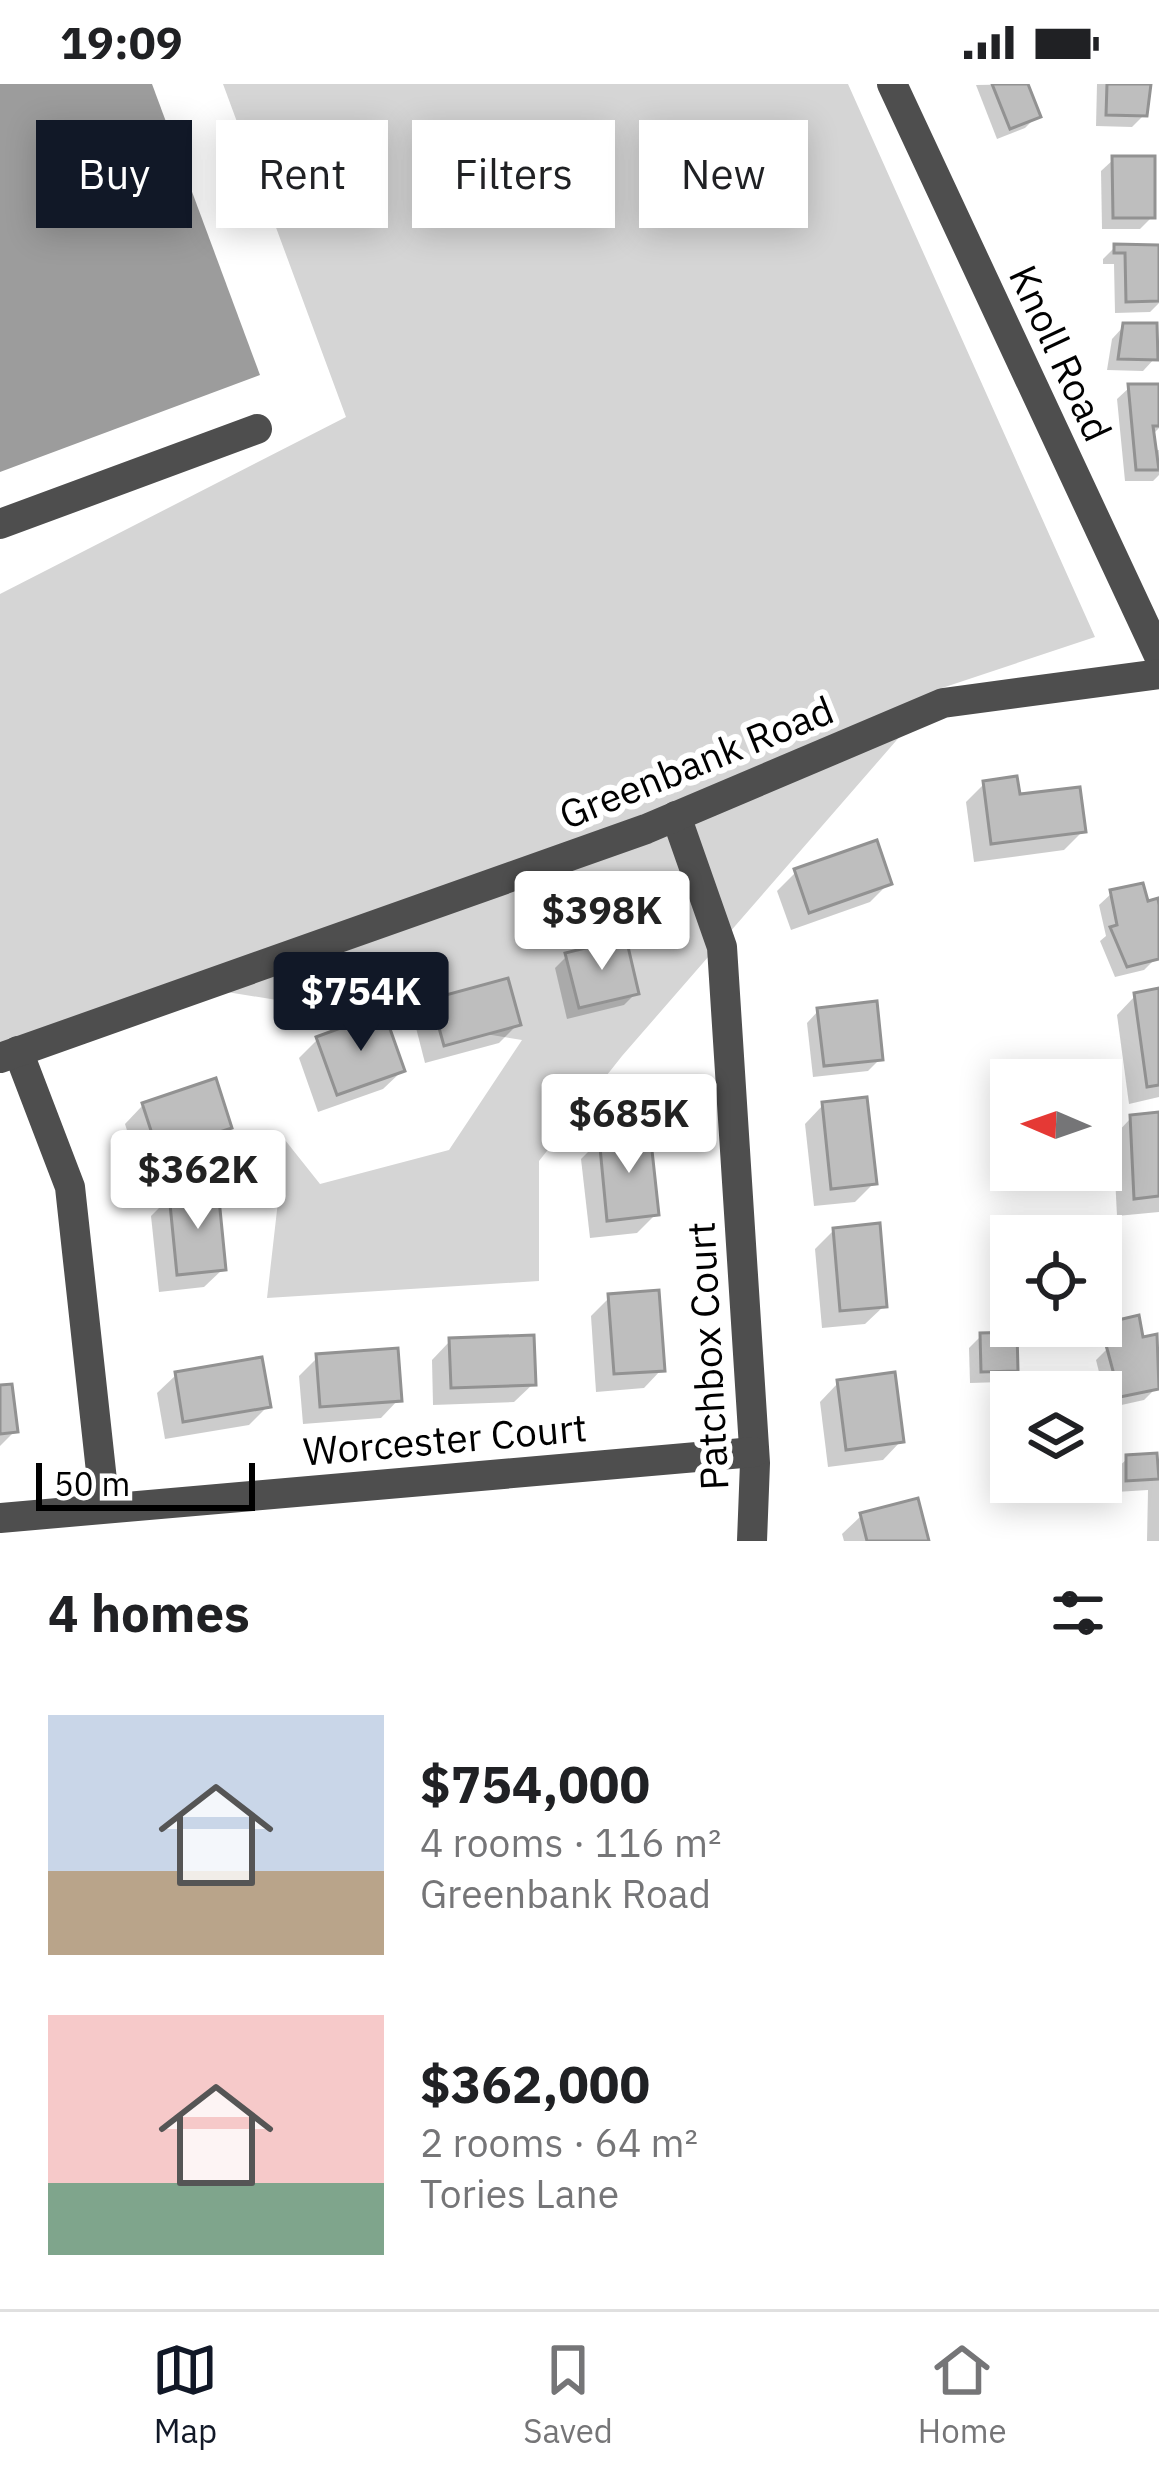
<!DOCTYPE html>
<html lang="en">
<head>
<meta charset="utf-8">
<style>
	:root { --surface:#fff; --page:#f6f6f6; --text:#202124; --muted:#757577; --line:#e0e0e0; --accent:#111827 }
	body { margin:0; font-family:"IBM Plex Sans",sans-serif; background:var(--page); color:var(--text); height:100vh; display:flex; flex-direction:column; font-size:45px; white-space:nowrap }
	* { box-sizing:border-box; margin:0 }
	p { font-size:39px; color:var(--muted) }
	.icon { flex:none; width:66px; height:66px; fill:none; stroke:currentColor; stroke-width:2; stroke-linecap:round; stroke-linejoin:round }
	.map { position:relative; height:1457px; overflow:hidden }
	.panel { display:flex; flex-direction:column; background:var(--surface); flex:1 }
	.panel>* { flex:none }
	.top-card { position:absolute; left:36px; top:36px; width:1089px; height:108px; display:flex; gap:24px }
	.needle { width:78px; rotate:272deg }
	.tools { position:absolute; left:990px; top:975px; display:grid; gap:24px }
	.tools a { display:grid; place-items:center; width:132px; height:132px; border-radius:0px; background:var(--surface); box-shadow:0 6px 30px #0003; font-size:60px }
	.scale { position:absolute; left:36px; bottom:30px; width:219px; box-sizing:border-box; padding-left:12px; border:6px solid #000; border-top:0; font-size:33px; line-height:42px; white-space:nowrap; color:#000; -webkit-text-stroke:9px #fff; paint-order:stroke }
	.price { position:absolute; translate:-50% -102px; padding:0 27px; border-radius:12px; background:#fff; color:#222; font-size:39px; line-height:78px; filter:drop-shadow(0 3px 6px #0008) }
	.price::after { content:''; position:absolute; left:50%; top:72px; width:36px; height:27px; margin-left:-18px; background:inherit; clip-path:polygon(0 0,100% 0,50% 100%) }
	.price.active { background:var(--accent); color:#fff }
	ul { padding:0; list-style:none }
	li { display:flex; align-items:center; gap:36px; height:300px; padding:0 48px }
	li span { display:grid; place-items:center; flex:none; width:336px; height:240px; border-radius:0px; color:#555 }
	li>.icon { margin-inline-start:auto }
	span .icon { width:144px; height:144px; fill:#fffc; stroke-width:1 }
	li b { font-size:51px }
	h2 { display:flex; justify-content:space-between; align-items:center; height:144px; padding:0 48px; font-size:51px }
	.tag { padding:0 42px; border-radius:0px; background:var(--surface); box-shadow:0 6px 30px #0003; font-size:42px; line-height:108px }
	.tag.active { background:var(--accent); color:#fff }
	.status { display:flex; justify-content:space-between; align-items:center; height:84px; padding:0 60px; background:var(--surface); direction:ltr }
	.status svg { height:33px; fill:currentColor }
	.menu { display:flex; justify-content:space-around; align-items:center; height:168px; border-top:3px solid var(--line); background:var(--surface); font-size:33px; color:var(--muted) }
	.menu a { display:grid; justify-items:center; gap:6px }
	.menu .active { color:var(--accent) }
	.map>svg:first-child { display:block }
	.green { fill:#d5d5d5 }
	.water { fill:#9c9c9c }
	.shadow { fill:#0003 }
	.building { fill:#bebebe; stroke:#929292; stroke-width:3 }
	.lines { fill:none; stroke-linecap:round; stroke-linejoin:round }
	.minor { stroke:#4e4e4e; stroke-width:30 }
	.labels { text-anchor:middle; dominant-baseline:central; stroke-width:12; stroke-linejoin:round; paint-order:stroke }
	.street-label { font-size:39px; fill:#000; stroke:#fff }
</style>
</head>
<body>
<div class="status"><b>19:09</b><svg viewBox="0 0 49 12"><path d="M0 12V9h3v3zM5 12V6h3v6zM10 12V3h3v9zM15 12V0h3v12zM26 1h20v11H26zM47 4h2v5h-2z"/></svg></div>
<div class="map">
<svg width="1159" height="1457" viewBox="0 0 1159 1457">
	<rect width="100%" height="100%" fill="#fff"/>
	<polygon class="green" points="223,0 848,0 1095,553 942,604 622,972 539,1077 539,1197 267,1214 285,1056 320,1100 449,1066 522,956 178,900 0,969 0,510 346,333"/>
	<polygon class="water" points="0,0 152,0 260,291 0,388"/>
	<g class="shadow">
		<polygon points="1025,0 1037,32 1025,44 997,55 976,1"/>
		<polygon points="1097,0 1145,0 1144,31 1132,43 1096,42"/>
		<polygon points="1114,75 1152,133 1140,145 1102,145 1101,87"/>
		<polygon points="1115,163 1156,164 1159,219 1150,228 1115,229 1114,180 1103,180 1103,175"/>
		<polygon points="1124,242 1155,274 1143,287 1107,286 1112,255"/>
		<polygon points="1130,303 1159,303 1159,344 1150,353 1150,367 1159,366 1159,391 1153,397 1125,397 1117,315"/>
		<polygon points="984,700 1017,713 1083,747 1064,766 974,778 966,718"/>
		<polygon points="796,788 889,799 870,818 791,846 777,807"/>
		<polygon points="1112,809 1146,820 1159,836 1156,874 1144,886 1115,893 1100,857 1106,852 1099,821"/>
		<polygon points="567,872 636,909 624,921 567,935 555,884"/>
		<polygon points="1159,907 1159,1013 1129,1020 1117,931 1135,912"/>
		<polygon points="432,918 518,940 499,959 425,979 414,936"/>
		<polygon points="819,926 880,975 868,987 813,993 807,939"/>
		<polygon points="318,955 402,987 383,1005 318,1028 299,974"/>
		<polygon points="143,1021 229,1043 210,1061 139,1085 125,1040"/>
		<polygon points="823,1021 874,1099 855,1118 814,1122 805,1040"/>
		<polygon points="1159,1031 1159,1128 1117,1132 1113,1053 1131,1034"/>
		<polygon points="600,1056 656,1130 637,1149 590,1154 581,1075"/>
		<polygon points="170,1113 223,1185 204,1203 159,1208 151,1132"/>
		<polygon points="834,1146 884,1222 865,1240 822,1244 815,1165"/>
		<polygon points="610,1213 662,1285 644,1304 596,1308 591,1232"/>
		<polygon points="1115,1240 1140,1257 1155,1254 1159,1273 1152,1281 1156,1304 1144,1316 1108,1324 1096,1276 1106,1266 1103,1252"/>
		<polygon points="981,1252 1015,1286 1003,1298 970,1299 969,1264"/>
		<polygon points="450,1257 533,1300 514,1318 433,1321 432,1276"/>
		<polygon points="318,1273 399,1315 381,1334 303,1340 299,1292"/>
		<polygon points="176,1291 268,1322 249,1341 165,1355 157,1309"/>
		<polygon points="838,1299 901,1357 883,1376 828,1383 820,1318"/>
		<polygon points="0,1304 15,1347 0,1362"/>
		<polygon points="1128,1374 1159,1385 1159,1457 1147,1457 1148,1406 1116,1408 1115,1386"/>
		<polygon points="861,1432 926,1457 844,1457 842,1450"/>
	</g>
	<g class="building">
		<polygon points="992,0 1028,0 1041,33 1010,45"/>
		<polygon points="1107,0 1151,0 1147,32 1106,31"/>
		<polygon points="1112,72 1155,72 1155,134 1113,134"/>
		<polygon points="1114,160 1159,161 1159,217 1126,218 1125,169 1114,169"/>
		<polygon points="1123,239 1157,239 1158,276 1118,275"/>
		<polygon points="1128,300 1159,300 1159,342 1153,342 1159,386 1136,386"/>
		<polygon points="1017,692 1020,710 1080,703 1086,748 991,760 983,697"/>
		<polygon points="877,756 892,800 809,829 794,785"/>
		<polygon points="1143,799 1148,817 1158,814 1159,821 1159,875 1127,883 1110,843 1117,841 1110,806"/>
		<polygon points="626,854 639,910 579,924 565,869"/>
		<polygon points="508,894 521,941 444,962 431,915"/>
		<polygon points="1159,904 1159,1001 1147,1003 1134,909"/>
		<polygon points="877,917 883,976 824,982 817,924"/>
		<polygon points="384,928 405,987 337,1011 316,953"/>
		<polygon points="216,994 232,1044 158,1068 142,1019"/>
		<polygon points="867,1013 877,1100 831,1105 822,1018"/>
		<polygon points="1159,1028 1159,1112 1134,1115 1130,1031"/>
		<polygon points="650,1048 659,1131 607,1137 599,1053"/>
		<polygon points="218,1105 226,1186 177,1191 169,1110"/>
		<polygon points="880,1139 887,1223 840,1227 833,1144"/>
		<polygon points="659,1206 665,1287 614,1290 608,1210"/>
		<polygon points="1139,1231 1143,1253 1157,1250 1159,1305 1120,1313 1106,1261 1118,1259 1114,1237"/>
		<polygon points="1017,1248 1018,1287 981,1288 980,1249"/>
		<polygon points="534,1251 536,1301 451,1304 449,1254"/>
		<polygon points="398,1264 402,1317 320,1323 316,1270"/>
		<polygon points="262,1273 271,1323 183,1338 175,1288"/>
		<polygon points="895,1288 904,1358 846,1366 837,1296"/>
		<polygon points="12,1300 18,1348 0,1350 0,1301"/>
		<polygon points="1157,1369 1159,1395 1126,1397 1126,1371"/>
		<polygon points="918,1414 929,1457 867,1457 860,1429"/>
	</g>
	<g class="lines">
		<g class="minor">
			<polyline points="892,0 1159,572"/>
			<polyline points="0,440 257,345"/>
			<polyline points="676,732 722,863 755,1379 752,1457"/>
			<polyline points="18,967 70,1103 105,1424"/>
			<polyline points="0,974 646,745 943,619 1159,590"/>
			<polyline points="0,1434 754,1368"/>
		</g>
	</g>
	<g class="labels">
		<g class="street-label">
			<text transform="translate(1061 269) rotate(65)">Knoll Road</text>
			<text transform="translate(696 678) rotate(-22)">Greenbank Road</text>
			<text transform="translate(707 1272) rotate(-93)">Patchbox Court</text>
			<text transform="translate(445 1355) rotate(-5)">Worcester Court</text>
		</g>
	</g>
</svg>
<div class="tools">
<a><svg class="needle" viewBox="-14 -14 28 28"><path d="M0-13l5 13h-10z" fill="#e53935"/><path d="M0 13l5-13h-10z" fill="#757577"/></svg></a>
<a><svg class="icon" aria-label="locate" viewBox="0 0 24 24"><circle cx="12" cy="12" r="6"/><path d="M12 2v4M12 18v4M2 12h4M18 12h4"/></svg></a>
<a><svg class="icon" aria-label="layers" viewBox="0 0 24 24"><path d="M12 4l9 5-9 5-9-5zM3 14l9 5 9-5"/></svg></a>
</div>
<div class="scale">50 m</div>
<b class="price" style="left:602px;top:889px">$398K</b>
<b class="price active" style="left:361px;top:970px">$754K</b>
<b class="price" style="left:629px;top:1092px">$685K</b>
<b class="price" style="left:198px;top:1148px">$362K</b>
<div class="top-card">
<a class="tag active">Buy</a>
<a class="tag">Rent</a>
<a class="tag">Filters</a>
<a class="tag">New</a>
</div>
</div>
<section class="panel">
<h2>4 homes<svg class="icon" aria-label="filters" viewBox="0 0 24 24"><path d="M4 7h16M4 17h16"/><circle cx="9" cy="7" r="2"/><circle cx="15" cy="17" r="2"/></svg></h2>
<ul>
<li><span style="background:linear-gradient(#c9d6e8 65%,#b9a48a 0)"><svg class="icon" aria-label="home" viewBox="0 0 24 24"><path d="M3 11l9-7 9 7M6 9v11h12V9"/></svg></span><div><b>$754,000</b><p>4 rooms · 116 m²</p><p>Greenbank Road</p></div></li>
<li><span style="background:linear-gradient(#f6c9c9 70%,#7fa58c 0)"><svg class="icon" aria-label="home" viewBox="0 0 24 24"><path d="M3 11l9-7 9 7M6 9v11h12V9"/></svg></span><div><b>$362,000</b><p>2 rooms · 64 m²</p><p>Tories Lane</p></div></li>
</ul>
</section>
<nav class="menu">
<a class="active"><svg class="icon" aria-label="map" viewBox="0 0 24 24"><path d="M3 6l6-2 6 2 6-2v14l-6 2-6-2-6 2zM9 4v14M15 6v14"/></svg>Map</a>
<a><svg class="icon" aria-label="saved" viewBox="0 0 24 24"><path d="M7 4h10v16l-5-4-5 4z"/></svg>Saved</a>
<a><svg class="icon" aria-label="home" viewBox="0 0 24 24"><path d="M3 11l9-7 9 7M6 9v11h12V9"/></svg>Home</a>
</nav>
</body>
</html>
